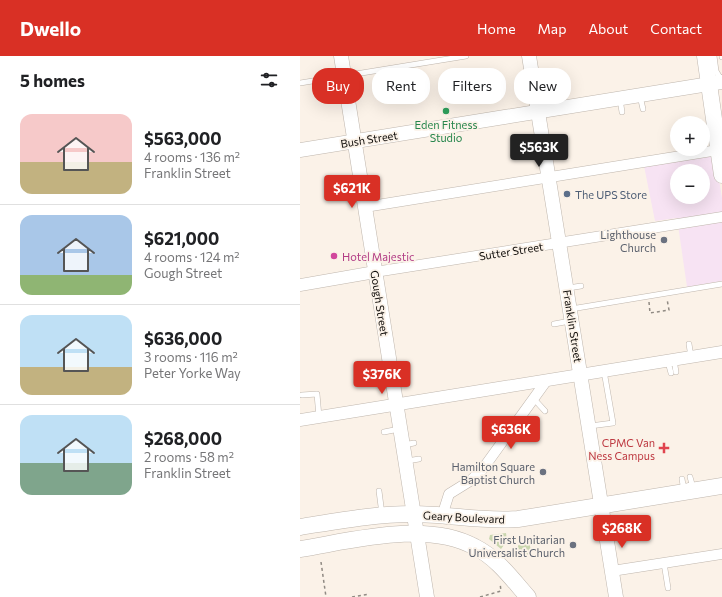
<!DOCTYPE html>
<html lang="en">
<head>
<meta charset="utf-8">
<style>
	:root { --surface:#fff; --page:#f2f2f2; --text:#202124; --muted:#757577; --line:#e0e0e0; --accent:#d93025 }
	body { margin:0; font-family:Commissioner,sans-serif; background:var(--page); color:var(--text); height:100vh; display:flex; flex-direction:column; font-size:15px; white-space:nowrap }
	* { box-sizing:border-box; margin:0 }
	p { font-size:13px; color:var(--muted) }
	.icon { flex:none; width:22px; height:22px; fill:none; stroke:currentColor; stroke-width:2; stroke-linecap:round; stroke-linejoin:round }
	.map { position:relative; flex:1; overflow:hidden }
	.details { display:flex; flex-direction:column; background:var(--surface); width:300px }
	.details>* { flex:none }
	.hud { position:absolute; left:12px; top:12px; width:350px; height:36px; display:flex; gap:8px }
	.buttons { position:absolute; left:370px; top:60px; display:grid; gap:8px }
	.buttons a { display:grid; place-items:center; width:40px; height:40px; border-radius:50%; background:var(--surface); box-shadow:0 4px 16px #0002; font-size:20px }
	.price { position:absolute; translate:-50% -34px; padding:0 9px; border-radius:4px; background:var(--accent); color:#fff; font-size:13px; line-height:26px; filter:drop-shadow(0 1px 2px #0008) }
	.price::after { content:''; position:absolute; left:50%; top:24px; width:12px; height:9px; margin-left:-6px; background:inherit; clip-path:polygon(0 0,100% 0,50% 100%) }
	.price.current { background:#222; color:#fff }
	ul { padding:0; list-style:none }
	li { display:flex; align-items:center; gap:12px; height:100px; padding:0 20px }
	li+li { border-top:1px solid var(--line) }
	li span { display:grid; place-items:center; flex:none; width:112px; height:80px; border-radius:12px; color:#555 }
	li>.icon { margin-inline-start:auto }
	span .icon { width:48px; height:48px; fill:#fffc; stroke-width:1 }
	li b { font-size:17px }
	h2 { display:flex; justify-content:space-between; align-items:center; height:48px; padding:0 20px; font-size:17px }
	.tag { padding:0 14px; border-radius:16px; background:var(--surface); box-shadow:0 4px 16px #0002; font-size:14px; line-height:36px }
	.tag.current { background:var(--accent); color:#fff }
	header { display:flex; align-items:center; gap:24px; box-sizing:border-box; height:56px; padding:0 20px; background:var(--accent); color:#fff }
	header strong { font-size:19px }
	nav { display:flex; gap:22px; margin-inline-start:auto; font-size:14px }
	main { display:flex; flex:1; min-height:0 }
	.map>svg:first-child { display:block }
	.commercial { fill:#f7e3f3; fill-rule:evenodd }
	.green { fill:#cad6af }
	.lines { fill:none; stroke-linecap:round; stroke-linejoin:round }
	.service-casing { stroke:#bfb6ad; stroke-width:6 }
	.minor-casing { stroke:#bfb6ad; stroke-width:11 }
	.tertiary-casing { stroke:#bfb6ad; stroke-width:13 }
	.secondary-casing { stroke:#bfb6ad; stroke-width:15 }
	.primary-casing { stroke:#bfb6ad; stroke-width:17 }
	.trunk-casing { stroke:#bfb6ad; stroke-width:17 }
	.path { stroke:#908a83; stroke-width:1.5; stroke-dasharray:3 3; stroke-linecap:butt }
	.service { stroke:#fff; stroke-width:5 }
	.minor { stroke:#fff; stroke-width:10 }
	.tertiary { stroke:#fff; stroke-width:12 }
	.secondary { stroke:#fff; stroke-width:14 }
	.primary { stroke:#fff; stroke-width:16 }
	.trunk { stroke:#fff; stroke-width:16 }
	.leisure-dot { fill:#2e9e5b; stroke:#fbf2e8; stroke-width:1.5 }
	.service-dot { fill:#5c6f8a; stroke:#fbf2e8; stroke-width:1.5 }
	.worship-dot { fill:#6b7280; stroke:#fbf2e8; stroke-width:1.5 }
	.hotel-dot { fill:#d1479c; stroke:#fbf2e8; stroke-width:1.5 }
	.health-dot { fill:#e0444e; stroke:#fbf2e8; stroke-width:1.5 }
	.labels { text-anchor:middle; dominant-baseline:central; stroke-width:3.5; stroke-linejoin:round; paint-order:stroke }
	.leisure-label { font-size:11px; fill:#27864d; stroke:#fbf2e8 }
	.street-label { font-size:11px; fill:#100d0a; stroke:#fbf2e8 }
	.service-label { font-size:11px; fill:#4e5e75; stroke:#fbf2e8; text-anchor:start }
	.worship-label { font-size:11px; fill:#5b616d; stroke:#fbf2e8; text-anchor:end }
	.hotel-label { font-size:11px; fill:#b23c85; stroke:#fbf2e8; text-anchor:start }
	.health-label { font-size:11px; fill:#be3a42; stroke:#fbf2e8; text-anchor:end }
</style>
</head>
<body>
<header>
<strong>Dwello</strong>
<nav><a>Home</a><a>Map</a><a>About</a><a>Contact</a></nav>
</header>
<main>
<section class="details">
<h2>5 homes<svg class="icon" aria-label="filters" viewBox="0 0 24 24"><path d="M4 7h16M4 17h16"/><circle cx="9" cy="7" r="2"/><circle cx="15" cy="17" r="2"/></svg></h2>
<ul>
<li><span style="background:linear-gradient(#f6c9c9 60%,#c2b280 0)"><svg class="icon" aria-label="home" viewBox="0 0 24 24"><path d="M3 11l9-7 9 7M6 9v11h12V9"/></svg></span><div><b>$563,000</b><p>4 rooms · 136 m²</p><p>Franklin Street</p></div></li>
<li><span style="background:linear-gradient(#a9c7e8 75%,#8fb573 0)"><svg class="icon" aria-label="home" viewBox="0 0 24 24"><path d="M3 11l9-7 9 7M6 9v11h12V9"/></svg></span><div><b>$621,000</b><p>4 rooms · 124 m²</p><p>Gough Street</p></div></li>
<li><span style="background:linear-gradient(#bfe0f5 65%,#c2b280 0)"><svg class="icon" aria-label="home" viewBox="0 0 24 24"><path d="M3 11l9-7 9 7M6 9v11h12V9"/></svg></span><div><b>$636,000</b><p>3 rooms · 116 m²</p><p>Peter Yorke Way</p></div></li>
<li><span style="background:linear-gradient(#bfe0f5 60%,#7fa58c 0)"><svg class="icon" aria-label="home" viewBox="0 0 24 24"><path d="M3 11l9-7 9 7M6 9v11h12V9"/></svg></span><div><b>$268,000</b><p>2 rooms · 58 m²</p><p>Franklin Street</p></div></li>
</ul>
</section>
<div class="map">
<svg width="422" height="541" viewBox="0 0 422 541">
	<rect width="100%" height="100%" fill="#fbf2e8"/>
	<path class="commercial" d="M415,99L422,142V225L387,231L377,162L355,165L344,110ZM377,115H403V141H377Z"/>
	<g class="green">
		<polygon points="206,477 207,485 201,493 189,483 190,479"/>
		<polygon points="229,485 231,495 229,496 229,499 222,499 219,496 218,490 220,487"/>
	</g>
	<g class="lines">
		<g class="service-casing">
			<g id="service">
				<polyline points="414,0 416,15 422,25"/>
				<polyline points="422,0 422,1"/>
				<polyline points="0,27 166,0"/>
				<polyline points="340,40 343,53"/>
				<polyline points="320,43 322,56"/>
				<polyline points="268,232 281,230"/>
				<polyline points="271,253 422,228"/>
				<polyline points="254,268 270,265"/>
				<polyline points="389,288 391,301"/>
				<polyline points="374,304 376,316"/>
				<polyline points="368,306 371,317"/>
				<polyline points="2,339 17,338 19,361"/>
				<polyline points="234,343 245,355"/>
				<polyline points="290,370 313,367 304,315"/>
				<polyline points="84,376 99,373"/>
				<polyline points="104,389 114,387"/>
				<polyline points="107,405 119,403"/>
				<polyline points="382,423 383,429 387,431"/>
				<polyline points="388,430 392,428 390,421"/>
				<polyline points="79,435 82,458"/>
				<polyline points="364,507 368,532"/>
			</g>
		</g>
		<g class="minor-casing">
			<g id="minor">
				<polyline points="65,151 418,94"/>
				<polyline points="75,216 422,161"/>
				<polyline points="142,460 149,438 170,425 182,414 247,324"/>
				<polyline points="312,515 422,498"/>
			</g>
		</g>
		<g class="tertiary-casing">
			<g id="tertiary">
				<polyline points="0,229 75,216"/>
				<polyline points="0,364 422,296"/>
			</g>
		</g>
		<g class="secondary-casing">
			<g id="secondary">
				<polyline points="41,0 127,541"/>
				<polyline points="229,0 316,541"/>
				<polyline points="0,94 422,26"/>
			</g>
		</g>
		<g class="primary-casing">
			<g id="primary">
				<path d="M0,471C38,465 75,458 113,458C148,458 182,466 218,463L422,430"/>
				<path d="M0,493C51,485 127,464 175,491C197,502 212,523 228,541"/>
			</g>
		</g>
		<g class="trunk-casing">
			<polyline id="trunk" points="405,0 422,119"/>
		</g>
		<g class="path">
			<polyline points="349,246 350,257 369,254 367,243"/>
			<polyline points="21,506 26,541"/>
			<polyline points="52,541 69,538"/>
			<polyline points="180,541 201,535 200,527"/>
		</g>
		<use href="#service" class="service"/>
		<use href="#minor" class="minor"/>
		<use href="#tertiary" class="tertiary"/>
		<use href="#secondary" class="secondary"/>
		<use href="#primary" class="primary"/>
		<use href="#trunk" class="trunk"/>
	</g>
	<circle class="leisure-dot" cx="146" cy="55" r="4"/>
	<circle class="service-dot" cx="267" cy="138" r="4"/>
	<g class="worship-dot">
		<circle cx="364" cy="184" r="4"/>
		<circle cx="243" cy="416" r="4"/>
		<circle cx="273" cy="489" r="4"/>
	</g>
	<circle class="hotel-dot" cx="34" cy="200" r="4"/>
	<path class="health-dot" d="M362 386h4v4h4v4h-4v4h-4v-4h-4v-4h4z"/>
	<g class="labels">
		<g class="leisure-label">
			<text x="146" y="68">Eden Fitness<tspan x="146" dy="13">Studio</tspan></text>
		</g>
		<g class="street-label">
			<text transform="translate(69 83) rotate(-9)">Bush Street</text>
			<text transform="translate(211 195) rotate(-9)">Sutter Street</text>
			<text transform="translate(80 247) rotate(81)">Gough Street</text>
			<text transform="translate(273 270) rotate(81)">Franklin Street</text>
			<text transform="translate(164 461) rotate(3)">Geary Boulevard</text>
		</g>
		<g class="service-label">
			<text x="275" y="138">The UPS Store</text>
		</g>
		<g class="worship-label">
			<text x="356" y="178">Lighthouse<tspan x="356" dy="13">Church</tspan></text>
			<text x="235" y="410">Hamilton Square<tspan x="235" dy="13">Baptist Church</tspan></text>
			<text x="265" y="483">First Unitarian<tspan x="265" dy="13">Universalist Church</tspan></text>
		</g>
		<g class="hotel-label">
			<text x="42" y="200">Hotel Majestic</text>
		</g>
		<g class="health-label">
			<text x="355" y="386">CPMC Van<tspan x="355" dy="13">Ness Campus</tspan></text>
		</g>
	</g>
</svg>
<div class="buttons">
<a>+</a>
<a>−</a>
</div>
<b class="price current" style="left:239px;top:112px">$563K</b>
<b class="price" style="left:52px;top:153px">$621K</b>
<b class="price" style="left:82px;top:339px">$376K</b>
<b class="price" style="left:211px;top:394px">$636K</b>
<b class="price" style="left:322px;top:493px">$268K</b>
<div class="hud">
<a class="tag current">Buy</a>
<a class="tag">Rent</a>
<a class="tag">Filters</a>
<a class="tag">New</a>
</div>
</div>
</main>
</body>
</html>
